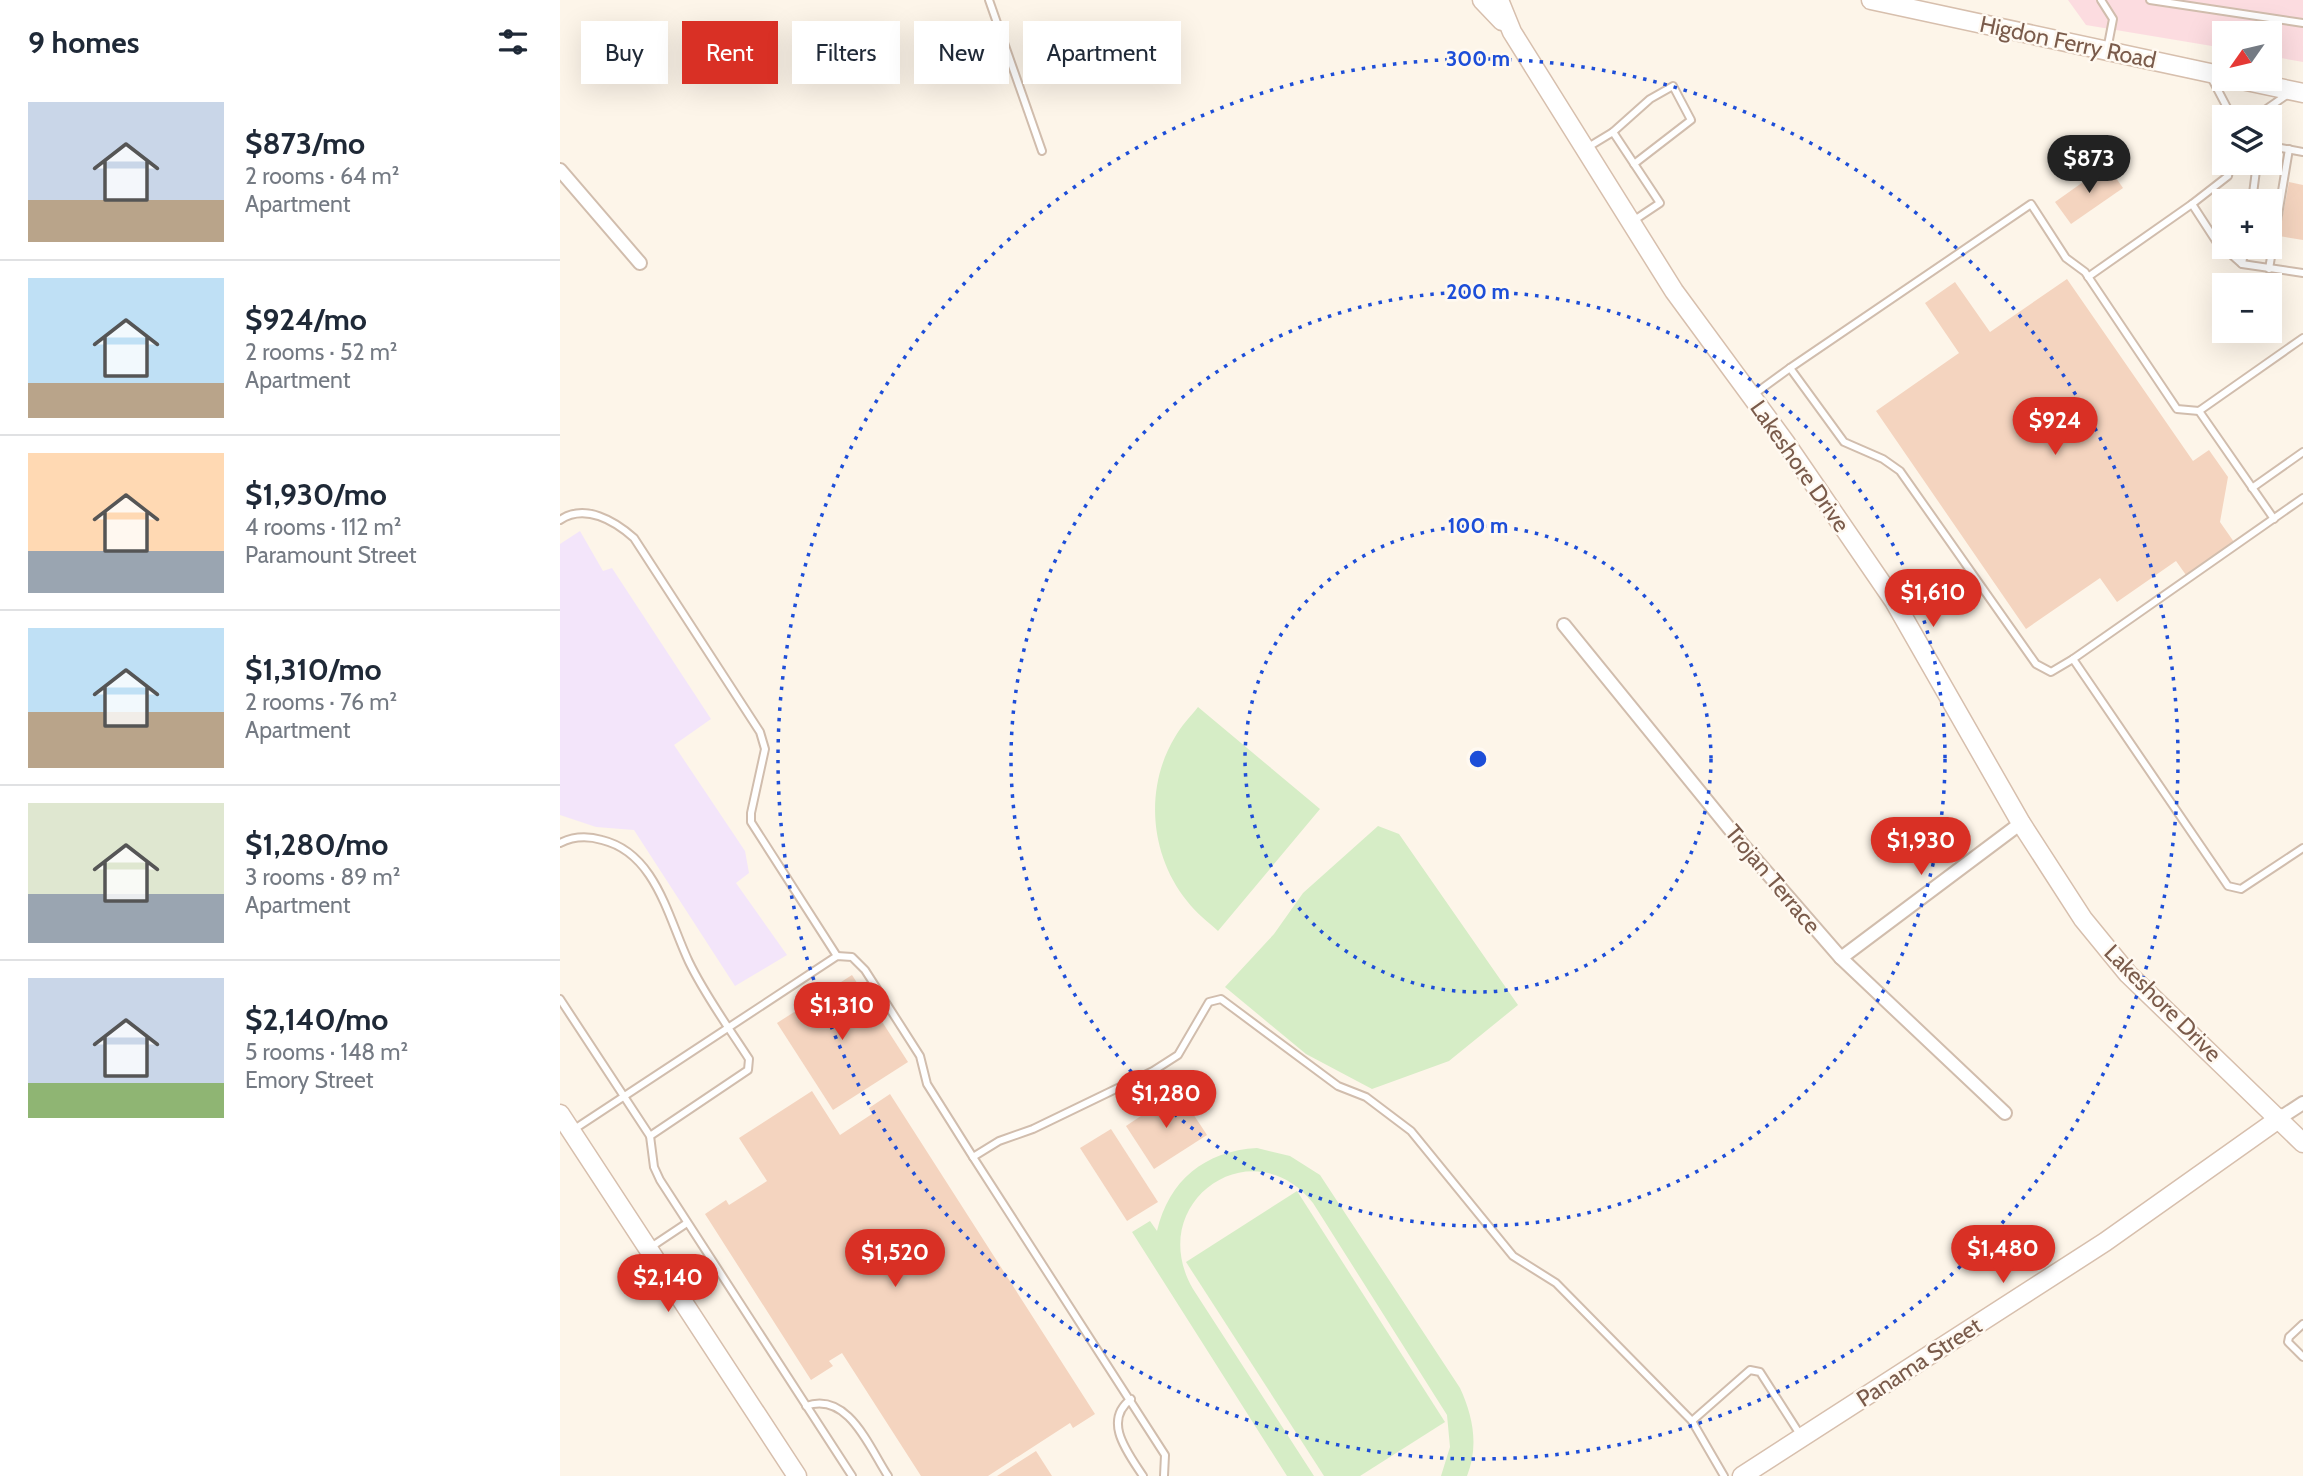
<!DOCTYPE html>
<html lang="en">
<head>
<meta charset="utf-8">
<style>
	:root { --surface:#fff; --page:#f2f2f3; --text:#1f2937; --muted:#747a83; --line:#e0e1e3; --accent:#d93025 }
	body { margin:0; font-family:Cabin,sans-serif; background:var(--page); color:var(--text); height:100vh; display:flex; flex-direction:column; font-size:26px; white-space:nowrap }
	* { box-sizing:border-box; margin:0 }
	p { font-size:23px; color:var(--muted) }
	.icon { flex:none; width:38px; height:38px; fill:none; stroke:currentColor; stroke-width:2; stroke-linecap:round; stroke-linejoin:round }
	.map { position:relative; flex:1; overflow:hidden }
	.drawer { display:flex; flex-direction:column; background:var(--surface); width:560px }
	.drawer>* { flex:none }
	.top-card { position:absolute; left:21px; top:21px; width:665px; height:63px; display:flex; gap:14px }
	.needle { width:46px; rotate:236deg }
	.controls { position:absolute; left:1652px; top:21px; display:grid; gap:14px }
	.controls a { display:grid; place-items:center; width:70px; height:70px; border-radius:0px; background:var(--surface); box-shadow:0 7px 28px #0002; font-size:35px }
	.price { position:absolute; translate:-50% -60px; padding:0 16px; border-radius:24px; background:var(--accent); color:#fff; font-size:23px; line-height:46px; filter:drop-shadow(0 2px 4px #0008) }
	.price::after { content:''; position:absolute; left:50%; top:42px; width:21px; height:16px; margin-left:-10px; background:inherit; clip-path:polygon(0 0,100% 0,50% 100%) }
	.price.active { background:#222; color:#fff }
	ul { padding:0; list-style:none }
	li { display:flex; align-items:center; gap:21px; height:175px; padding:0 28px }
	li+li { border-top:2px solid var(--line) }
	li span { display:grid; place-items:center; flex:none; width:196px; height:140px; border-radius:0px; color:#555 }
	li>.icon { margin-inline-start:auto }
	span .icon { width:84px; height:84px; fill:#fffc; stroke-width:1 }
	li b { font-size:30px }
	h2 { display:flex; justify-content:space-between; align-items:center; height:84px; padding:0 28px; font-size:30px }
	.pill { padding:0 24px; border-radius:0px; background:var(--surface); box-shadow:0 7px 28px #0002; font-size:24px; line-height:63px }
	.pill.active { background:var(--accent); color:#fff }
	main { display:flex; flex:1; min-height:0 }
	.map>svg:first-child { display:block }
	.education { fill:#f3e5fa }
	.medical { fill:#fcdce0 }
	.green { fill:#d6edc6 }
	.building { fill:#f4d4bf }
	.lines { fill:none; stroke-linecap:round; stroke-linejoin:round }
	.lane-casing { stroke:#d1bdad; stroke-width:10 }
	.street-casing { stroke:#d1bdad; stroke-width:16 }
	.secondary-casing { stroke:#d7bfad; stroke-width:21 }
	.lane { stroke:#fff; stroke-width:6 }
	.street { stroke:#fff; stroke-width:12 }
	.secondary { stroke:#fff; stroke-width:18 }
	.ring { fill:none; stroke:#1d4ed8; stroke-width:3.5; stroke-dasharray:3.5 7 }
	.labels { text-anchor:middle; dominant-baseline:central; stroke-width:5; stroke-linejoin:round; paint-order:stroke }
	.street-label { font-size:23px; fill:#7a5b4b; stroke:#fff9f1 }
	.centre { fill:#1d4ed8; stroke:#fff9f1; stroke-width:3.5 }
	.ring-label { font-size:21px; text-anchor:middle; font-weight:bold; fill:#1d4ed8; stroke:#fff9f1; stroke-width:5; stroke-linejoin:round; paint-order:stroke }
</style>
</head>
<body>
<main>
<section class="drawer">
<h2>9 homes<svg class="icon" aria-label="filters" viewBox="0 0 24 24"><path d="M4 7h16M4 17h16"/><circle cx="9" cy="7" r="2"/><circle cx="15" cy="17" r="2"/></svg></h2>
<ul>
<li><span style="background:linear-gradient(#c9d6e8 70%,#b9a48a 0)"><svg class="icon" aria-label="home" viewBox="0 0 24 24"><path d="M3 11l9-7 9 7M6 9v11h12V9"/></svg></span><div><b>$873/mo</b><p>2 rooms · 64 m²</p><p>Apartment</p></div></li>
<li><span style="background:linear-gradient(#bfe0f5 75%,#b9a48a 0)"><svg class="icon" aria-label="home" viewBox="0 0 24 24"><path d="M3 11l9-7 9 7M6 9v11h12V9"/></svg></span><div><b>$924/mo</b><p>2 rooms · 52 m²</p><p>Apartment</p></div></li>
<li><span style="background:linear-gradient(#ffd9b3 70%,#9aa5b1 0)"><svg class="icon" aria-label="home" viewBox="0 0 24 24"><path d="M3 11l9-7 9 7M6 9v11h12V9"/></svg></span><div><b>$1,930/mo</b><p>4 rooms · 112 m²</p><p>Paramount Street</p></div></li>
<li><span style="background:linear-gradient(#bfe0f5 60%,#b9a48a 0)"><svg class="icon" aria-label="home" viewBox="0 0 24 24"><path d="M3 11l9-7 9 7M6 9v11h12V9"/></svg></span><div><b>$1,310/mo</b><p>2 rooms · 76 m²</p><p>Apartment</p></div></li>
<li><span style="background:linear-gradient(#dfe7d0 65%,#9aa5b1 0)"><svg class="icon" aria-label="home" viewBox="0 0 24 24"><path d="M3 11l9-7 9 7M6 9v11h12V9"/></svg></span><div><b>$1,280/mo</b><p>3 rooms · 89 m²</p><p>Apartment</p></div></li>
<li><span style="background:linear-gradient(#c9d6e8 75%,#8fb573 0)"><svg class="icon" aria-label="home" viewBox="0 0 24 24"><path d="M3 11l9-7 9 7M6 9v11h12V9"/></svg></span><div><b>$2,140/mo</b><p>5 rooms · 148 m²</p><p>Emory Street</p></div></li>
</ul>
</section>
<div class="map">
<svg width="1743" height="1476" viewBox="0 0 1743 1476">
	<rect width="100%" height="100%" fill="#fdf5e9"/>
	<polygon class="education" points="20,531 43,571 52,568 151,719 114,745 185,851 189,873 176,883 227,955 175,986 74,830 36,827 0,815 0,544"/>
	<polygon class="medical" points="1508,0 1743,0 1743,62 1710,56 1710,33 1664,33 1664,48 1526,25"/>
	<g class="green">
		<path d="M638,707L760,809L658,931C648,922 635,912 627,901C590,855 584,788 615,737C621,726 631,716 638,707Z"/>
		<polygon points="818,826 839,834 958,1005 889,1061 812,1089 746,1054 665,987 714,934 743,893"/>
		<path d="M697,1148L730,1156L760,1175L900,1388C913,1416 919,1446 907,1476H881L890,1447L887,1415L753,1203C692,1126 583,1203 633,1289L754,1476H727L572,1232L590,1221L597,1231C609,1180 645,1151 697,1148Z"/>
		<polygon points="737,1191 885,1422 800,1476 764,1476 626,1262"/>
	</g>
	<g class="building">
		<polygon points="1547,165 1563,188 1511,224 1495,202"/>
		<polygon points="1729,182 1743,185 1743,240 1719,236"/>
		<polygon points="1507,279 1633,461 1649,450 1668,477 1660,522 1674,542 1626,575 1616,561 1557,602 1540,578 1466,629 1316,411 1399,353 1365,303 1395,282 1430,332"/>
		<polygon points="292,975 348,1062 273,1110 217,1023"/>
		<polygon points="252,1091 280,1135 312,1114 309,1108 330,1094 535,1414 513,1428 510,1423 428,1476 361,1476 282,1353 269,1361 273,1366 251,1380 145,1214 166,1200 169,1205 207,1181 179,1138"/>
		<polygon points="618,1091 647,1135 594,1169 566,1126"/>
		<polygon points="551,1129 598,1202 567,1221 520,1148"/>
		<polygon points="476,1451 492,1476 437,1476"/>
	</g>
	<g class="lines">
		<g class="lane-casing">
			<g id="lane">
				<polyline points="429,0 482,151"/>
				<polyline points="1541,0 1553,19 1547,50"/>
				<polyline points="1590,0 1743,23"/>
				<polyline points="1651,77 1672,117"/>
				<polyline points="1695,117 1728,94"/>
				<polyline points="1053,132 1090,99 1113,86 1131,120 1074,164"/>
				<polyline points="1710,146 1743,152"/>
				<polyline points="1025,149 1053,132 1100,203 1073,221"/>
				<polyline points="1671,163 1668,176 1632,204 1656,241 1682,264 1743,273"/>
				<polyline points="1692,201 1697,163"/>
				<polyline points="1682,264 1685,247"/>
				<polyline points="1709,269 1729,149"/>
				<polyline points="1528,277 1632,204"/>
				<polyline points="1230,368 1471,204 1506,258 1525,272 1617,409 1639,411 1743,338"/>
				<polyline points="1193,395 1230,368 1284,442 1323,459 1340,471 1476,664 1491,672 1513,659 1668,886 1681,889 1743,848"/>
				<polyline points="1639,411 1714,519"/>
				<polyline points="1692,488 1743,452"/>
				<path d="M0,520C25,503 55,521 74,538L200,732L205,749L191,813V822L277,956"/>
				<polyline points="1513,659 1743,498"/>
				<path d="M0,843C14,836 28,836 42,840C96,853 108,918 129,962C146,997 169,1028 189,1059L188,1070L90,1136"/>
				<polyline points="0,999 90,1136 94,1167 100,1180 292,1476"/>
				<polyline points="13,1130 277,956 292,957 305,970 360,1056 367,1084 413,1157 439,1141 473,1129 593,1071 618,1055 649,1002 661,999 778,1086 806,1097 851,1131 953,1256 996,1283 1132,1421"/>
				<polyline points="413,1157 605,1455 604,1476"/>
				<polyline points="91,1247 127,1223"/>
				<polyline points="1743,1324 1729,1337 1728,1342 1743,1357"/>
				<path d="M571,1399C542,1421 568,1453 583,1476"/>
				<path d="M246,1406C288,1391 309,1447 328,1476"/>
				<polyline points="1164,1476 1132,1421 1190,1370 1200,1372 1241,1436"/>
			</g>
		</g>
		<g class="street-casing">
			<g id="street">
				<polyline points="0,170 80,263"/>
				<polyline points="1004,625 1182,844 1281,958 1445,1113"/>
				<polyline points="1281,958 1461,823"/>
				<polyline points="1720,1118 1743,1103"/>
			</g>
		</g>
		<g class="secondary-casing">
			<g id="secondary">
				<polyline points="922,0 942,21"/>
				<polyline points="939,0 952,32 1114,291 1225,442 1334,601 1461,823 1523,919 1568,974 1743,1143"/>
				<polyline points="1311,0 1664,76"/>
				<polyline points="1677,79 1743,93"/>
				<polyline points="0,1114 237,1476"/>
				<polyline points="1182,1476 1545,1242 1720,1118"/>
			</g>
		</g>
		<use href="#lane" class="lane"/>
		<use href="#street" class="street"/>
		<use href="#secondary" class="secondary"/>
	</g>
	<g class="ring">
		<circle cx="918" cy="759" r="233"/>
		<circle cx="918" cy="759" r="467"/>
		<circle cx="918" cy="759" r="700"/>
	</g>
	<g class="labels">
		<g class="street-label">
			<text transform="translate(1508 42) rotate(12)">Higdon Ferry Road</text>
			<text transform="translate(1240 466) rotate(55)">Lakeshore Drive</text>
			<text transform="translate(1213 879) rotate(50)">Trojan Terrace</text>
			<text transform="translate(1603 1003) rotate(45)">Lakeshore Drive</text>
			<text transform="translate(1359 1362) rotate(-33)">Panama Street</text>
		</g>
	</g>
	<circle cx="918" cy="759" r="10" class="centre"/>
	<g class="ring-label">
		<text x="918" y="66">300 m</text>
		<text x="918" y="299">200 m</text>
		<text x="918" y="533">100 m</text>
	</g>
</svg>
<div class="controls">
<a><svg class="needle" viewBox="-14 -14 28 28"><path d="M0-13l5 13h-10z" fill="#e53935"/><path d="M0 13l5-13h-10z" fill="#747a83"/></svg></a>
<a><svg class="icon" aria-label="layers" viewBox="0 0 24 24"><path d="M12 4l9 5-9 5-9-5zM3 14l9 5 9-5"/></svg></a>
<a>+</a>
<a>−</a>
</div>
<b class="price active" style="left:1529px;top:195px">$873</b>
<b class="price" style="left:1495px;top:457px">$924</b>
<b class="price" style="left:1373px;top:629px">$1,610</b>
<b class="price" style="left:1361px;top:877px">$1,930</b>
<b class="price" style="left:282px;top:1042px">$1,310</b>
<b class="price" style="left:606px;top:1130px">$1,280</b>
<b class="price" style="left:1443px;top:1285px">$1,480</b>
<b class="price" style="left:335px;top:1289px">$1,520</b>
<b class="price" style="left:108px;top:1314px">$2,140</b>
<div class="top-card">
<a class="pill">Buy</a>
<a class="pill active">Rent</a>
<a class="pill">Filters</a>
<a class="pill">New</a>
<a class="pill">Apartment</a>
</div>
</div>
</main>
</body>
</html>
